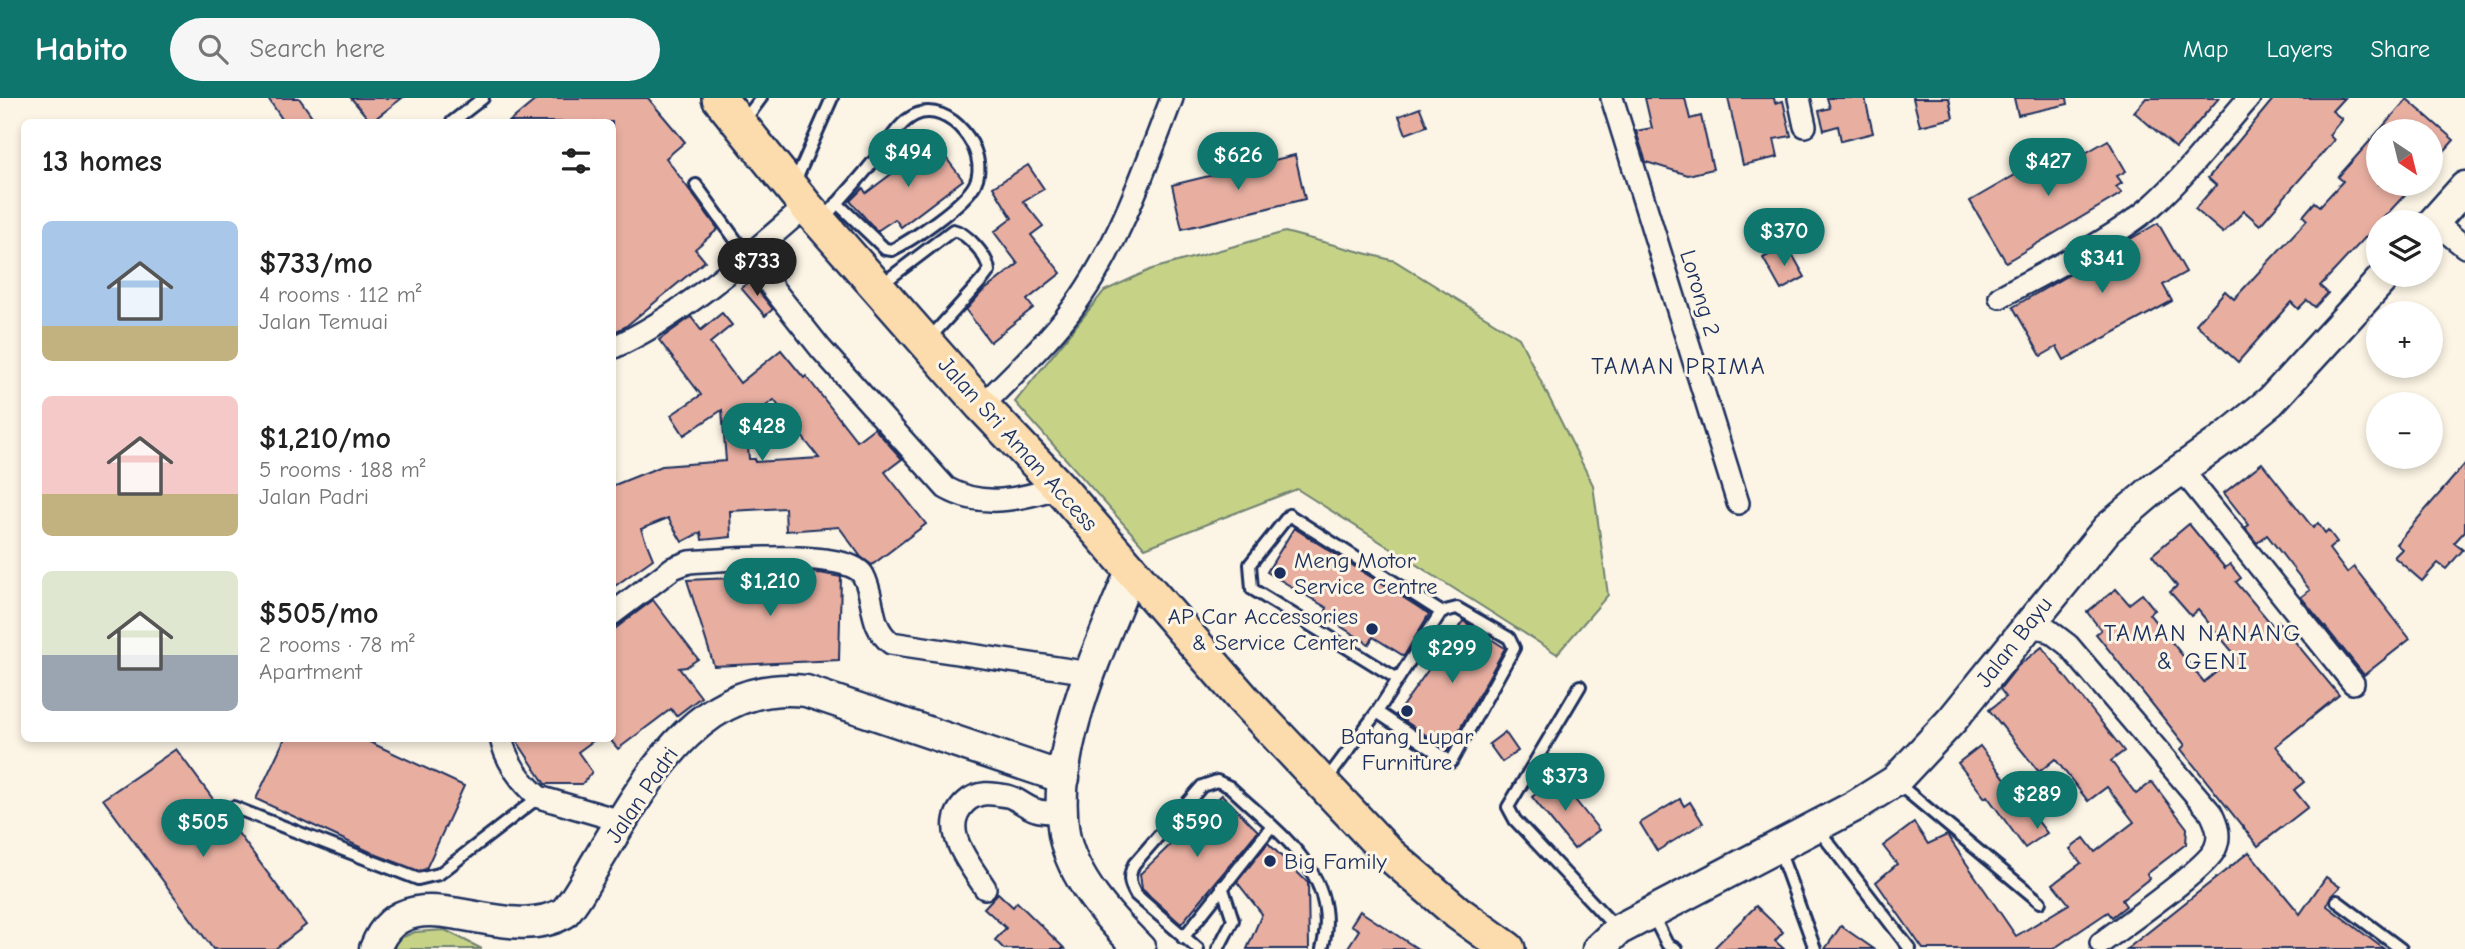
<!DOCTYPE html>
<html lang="en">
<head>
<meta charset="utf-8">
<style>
	:root { --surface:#fff; --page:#f6f6f6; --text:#222; --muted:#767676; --accent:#0f766e }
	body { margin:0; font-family:"Comic Neue",sans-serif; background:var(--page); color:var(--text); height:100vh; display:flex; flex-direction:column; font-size:26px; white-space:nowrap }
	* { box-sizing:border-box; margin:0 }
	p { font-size:23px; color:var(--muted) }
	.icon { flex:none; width:38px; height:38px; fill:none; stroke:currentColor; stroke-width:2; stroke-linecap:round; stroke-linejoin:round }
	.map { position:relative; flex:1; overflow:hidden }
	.panel { position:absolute; left:21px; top:21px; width:595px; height:623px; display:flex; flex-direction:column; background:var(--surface); border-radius:10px; box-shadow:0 4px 10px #0003 }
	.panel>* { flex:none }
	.needle { width:46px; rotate:145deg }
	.fabs { position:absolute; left:2366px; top:21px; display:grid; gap:14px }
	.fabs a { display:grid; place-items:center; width:77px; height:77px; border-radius:50%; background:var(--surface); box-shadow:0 4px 10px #0003; font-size:35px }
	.price { position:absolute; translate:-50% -60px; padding:0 16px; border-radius:24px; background:var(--accent); color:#fff; font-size:23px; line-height:46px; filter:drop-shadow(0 2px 4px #0008) }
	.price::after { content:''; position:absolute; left:50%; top:42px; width:21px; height:16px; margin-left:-10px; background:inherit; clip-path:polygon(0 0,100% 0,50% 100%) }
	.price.selected { background:#222; color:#fff }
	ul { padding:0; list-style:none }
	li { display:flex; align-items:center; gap:21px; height:175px; padding:0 21px }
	li span { display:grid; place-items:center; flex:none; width:196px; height:140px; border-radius:10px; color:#555 }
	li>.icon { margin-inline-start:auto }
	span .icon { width:84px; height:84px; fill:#fffc; stroke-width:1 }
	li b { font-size:30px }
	h2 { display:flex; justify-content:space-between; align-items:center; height:84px; padding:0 21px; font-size:30px }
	header { display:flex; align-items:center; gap:42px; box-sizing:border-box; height:98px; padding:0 35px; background:var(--accent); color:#fff }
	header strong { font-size:33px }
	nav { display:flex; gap:38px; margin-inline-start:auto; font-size:24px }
	.search { width:490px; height:63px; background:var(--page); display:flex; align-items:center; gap:18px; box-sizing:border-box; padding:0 24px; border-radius:38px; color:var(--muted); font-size:26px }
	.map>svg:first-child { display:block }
	.green { fill:#c6d387; stroke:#708172; stroke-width:2 }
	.building { fill:#e8afa1; stroke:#1b2f5e; stroke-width:2; fill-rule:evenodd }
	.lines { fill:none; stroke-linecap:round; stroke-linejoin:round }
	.lane-casing { stroke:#1b2f5e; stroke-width:16 }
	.street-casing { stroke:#1b2f5e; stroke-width:26 }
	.secondary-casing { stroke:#1b2f5e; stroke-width:35 }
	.primary-casing { stroke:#1b2f5e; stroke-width:38 }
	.lane { stroke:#fcf5e5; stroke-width:10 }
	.street { stroke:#fcf5e5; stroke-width:21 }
	.secondary { stroke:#fcf5e5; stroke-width:30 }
	.primary { stroke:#fcdcac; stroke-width:33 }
	.poi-dot { fill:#1b2f5e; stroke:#fcf5e5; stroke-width:2.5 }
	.labels { text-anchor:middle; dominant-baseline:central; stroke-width:6; stroke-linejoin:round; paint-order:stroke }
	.street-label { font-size:23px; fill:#1b2f5e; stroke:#fcf5e5 }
	.poi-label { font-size:23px; fill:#1b2f5e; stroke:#fcf5e5; text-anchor:start }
	.neighbourhood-label { font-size:24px; letter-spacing:2px; fill:#1b2f5e; stroke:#fcf5e5 }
</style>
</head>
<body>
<header>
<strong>Habito</strong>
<div class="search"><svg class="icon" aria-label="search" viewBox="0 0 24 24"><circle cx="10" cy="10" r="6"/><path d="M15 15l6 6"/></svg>Search here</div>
<nav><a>Map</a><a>Layers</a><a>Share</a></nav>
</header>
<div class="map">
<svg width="2465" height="851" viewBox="0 0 2465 851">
	<rect width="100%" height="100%" fill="#fcf5e5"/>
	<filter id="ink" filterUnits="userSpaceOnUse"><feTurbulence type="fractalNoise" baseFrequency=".0143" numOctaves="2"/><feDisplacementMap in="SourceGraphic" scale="14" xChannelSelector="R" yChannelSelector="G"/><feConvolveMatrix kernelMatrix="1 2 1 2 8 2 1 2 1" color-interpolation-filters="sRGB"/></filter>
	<g filter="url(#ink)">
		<g class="green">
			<polygon points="1285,134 1395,163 1519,240 1593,387 1608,497 1557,556 1297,391 1145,450 1015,304 1104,193 1152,171"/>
			<polygon points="445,832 482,851 394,851 396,842 415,834"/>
		</g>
		<g class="building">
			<polygon points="268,0 299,0 316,24 284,24"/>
			<polygon points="351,0 402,0 371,24"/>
			<polygon points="538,0 648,0 685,44 666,60 718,131 695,151 705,163 625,229 612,235 612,24 509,24"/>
			<polygon points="1645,0 1685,0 1690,21 1701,18 1713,71 1688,77 1646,64 1636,33 1652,30"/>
			<polygon points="1728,0 1774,0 1775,5 1783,3 1791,38 1774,41 1778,59 1743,67"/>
			<polygon points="1827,0 1865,0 1873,35 1841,43 1838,28 1824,32 1819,13 1830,10"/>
			<polygon points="1913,0 1949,0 1953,20 1920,28"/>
			<polygon points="2014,0 2067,0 2068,6 2018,17"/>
			<polygon points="2146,0 2219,0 2176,50 2134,14"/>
			<polygon points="2274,0 2344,0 2332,13 2342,21 2329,37 2334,42 2260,127 2244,113 2223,135 2195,111 2216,87 2208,80"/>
			<polygon points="2407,1 2454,42 2431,68 2431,33 2379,33"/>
			<polygon points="1420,10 1427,28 1406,36 1399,18"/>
			<polygon points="2378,34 2378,86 2415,86 2320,188 2328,195 2315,209 2307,202 2298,211 2291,204 2238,264 2196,226 2225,193 2234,201 2307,122 2303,118 2315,104 2320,108 2343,83 2338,79"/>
			<polygon points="2108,42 2126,73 2117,78 2122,85 2116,89 2122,95 2006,164 1970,103 2053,55 2061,69"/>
			<polygon points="934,44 963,82 901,129 895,121 877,133 850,103 863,90 866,95"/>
			<polygon points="1295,57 1305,101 1182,131 1172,87"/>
			<polygon points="1028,67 1044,91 1023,103 1043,128 1031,137 1061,175 1027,202 1033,210 990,244 966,212 981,195 1018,166 994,134 1012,120 993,89"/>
			<polygon points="2158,125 2186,174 2163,187 2172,203 2064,262 2057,249 2041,258 2013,209"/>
			<polygon points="1787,147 1805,179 1781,192 1763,160"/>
			<polygon points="750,183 773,211 765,218 741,190"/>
			<path d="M722,215L732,227L710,245L740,285L781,252L804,280L806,278L857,343L874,330L902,361L885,374L926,426L872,467L861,459L839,429L786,433L785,410L730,413L731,439L702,442L701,434L682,444L668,420L641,431L653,461L612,490V388L662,368L726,363L722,312L684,337L671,317L701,297L659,242L691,219L701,232ZM774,302L808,346L819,360L755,364V361H749L746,323Z"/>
			<polygon points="2262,365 2313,430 2318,425 2325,435 2328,432 2337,444 2329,451 2347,475 2354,469 2410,541 2364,577 2301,499 2310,492 2267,437 2257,445 2245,430 2249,427 2224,395"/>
			<polygon points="2465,366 2465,433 2454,445 2463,452 2446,471 2438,465 2422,483 2394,459 2402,451 2396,446"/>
			<polygon points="2189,426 2225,470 2230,466 2241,480 2236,484 2273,528 2278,523 2339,597 2276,648 2304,684 2294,692 2308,709 2258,748 2181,651 2185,647 2096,536 2101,532 2087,514 2116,491 2129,506 2142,496 2155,512 2149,516 2204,584 2236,558 2198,512 2191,518 2170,494 2177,488 2152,457"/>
			<polygon points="1294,430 1429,516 1404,558 1373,539 1369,546 1324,518 1327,510 1267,474"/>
			<polygon points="753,473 753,479 820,475 841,479 839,562 714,568 687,482 731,480 731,474"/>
			<polygon points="653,502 698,561 686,569 679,570 701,599 676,618 671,611 618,651 612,644 612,533"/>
			<polygon points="1463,523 1505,550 1448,652 1396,617"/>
			<polygon points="2042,549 2124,653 2111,663 2136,696 2152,684 2187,730 2186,746 2147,776 2150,780 2122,802 2126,808 2112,819 2108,814 2053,851 1923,851 1876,784 1897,766 1883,748 1914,725 1928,746 1947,737 2016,838 2069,806 2053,786 2081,765 2070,751 2084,740 2095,754 2134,724 2107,689 2088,703 2055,661 2039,674 1989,612 2006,599 2000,591 2018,568"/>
			<polygon points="1505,634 1518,653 1502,664 1489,646"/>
			<polygon points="285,640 361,640 464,688 426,771 419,773 377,757 256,701"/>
			<polygon points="515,640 597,640 578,654 592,674 582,686 545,686"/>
			<polygon points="1980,648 2047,735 2025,750 1987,698 1985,700 1958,665"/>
			<polygon points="176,651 306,827 275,851 213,851 103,701"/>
			<polygon points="1557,679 1599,732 1574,751 1532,699"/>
			<polygon points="1222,697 1258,733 1181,826 1142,791 1140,776"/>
			<polygon points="1680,701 1684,708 1690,704 1703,725 1657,753 1640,725"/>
			<polygon points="1268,745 1308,785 1309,851 1247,851 1262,816 1237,784"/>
			<polygon points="2249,754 2300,816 2326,779 2340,789 2330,799 2327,808 2384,851 2127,851"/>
			<polygon points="998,795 1013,809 1017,804 1065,851 1004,851 995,842 1006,830 984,810"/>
			<polygon points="1756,808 1783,834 1775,843 1784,851 1713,851"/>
			<polygon points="1360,813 1418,851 1347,851 1359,832 1351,827"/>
			<polygon points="1841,828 1874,851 1825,851"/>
		</g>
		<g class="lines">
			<g class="lane-casing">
				<g id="lane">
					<polyline points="744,23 761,0"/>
					<polyline points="452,24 483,0"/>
					<polyline points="795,84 832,0"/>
					<polyline points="696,87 748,159"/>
					<path d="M824,121C841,100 860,81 876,60C888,46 898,25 915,17C949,1 991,54 975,86C965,106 912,142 892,152L885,151L837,105"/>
					<path d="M882,186L953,132C967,135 988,158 989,173L983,181L928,242"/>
					<polyline points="1396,580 1252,491 1250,466 1289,417 1441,514"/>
					<polyline points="1580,588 1508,709 1515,722 1617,831"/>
					<polyline points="1325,684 1377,614 1441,514 1457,510 1509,540 1514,550 1451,664 1377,614"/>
					<polyline points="1897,685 2040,804"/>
					<polyline points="233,709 418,781 439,776 539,699"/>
					<polyline points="1818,731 1910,851"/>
					<polyline points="1779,752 1815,851"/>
					<polyline points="2337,803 2401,851"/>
					<polyline points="1652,816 1667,846 1676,851"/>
					<polyline points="1183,840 1271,729"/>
					<path d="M1198,851L1136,797C1129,785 1128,779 1134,766L1202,688L1217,683L1230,689C1277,734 1343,777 1322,851"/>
					<polyline points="1218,851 1233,822 1222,788"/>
				</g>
			</g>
			<g class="street-casing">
				<g id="street">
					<polyline points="1612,0 1738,405"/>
					<polyline points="1799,0 1805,28"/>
					<polyline points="2434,124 2465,149"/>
					<path d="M748,159L821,251L946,390C983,411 1021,401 1059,389"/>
					<path d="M2000,199C2050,171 2108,145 2152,108C2188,76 2217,36 2249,0"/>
					<path d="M612,250C680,220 750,157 806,108"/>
					<path d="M982,308C1015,274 1053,240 1080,200C1121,141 1146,67 1172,0"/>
					<polyline points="2182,372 2353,585"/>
					<path d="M612,516L673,470L689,464C719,462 847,450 863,477C876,501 868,527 891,545L1090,575"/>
					<path d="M2026,528L2047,531L2068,547L2211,715C2217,727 2221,738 2215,751C2206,771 2123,828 2101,845"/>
					<path d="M501,640C506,663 521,684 539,699L621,723"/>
					<path d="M985,790C971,767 937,730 966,704C978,693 992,695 1007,698C1017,700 1025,709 1036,712C1044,715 1054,714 1063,714"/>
				</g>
			</g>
			<g class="secondary-casing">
				<g id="secondary">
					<polyline points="2431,127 2465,89"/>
					<path d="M1131,473C1100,551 1050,650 1064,736C1072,780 1109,820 1140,851"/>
					<path d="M375,851C406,769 502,851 564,815C578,800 587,780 598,762C646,683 699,580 806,593L1064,680"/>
					<polyline points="1598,851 1618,832 1855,708 1895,683 1952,622 2107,431 2155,390 2228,338 2271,303 2386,177"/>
				</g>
			</g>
			<g class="primary-casing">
				<polyline id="primary" points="719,0 806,108 982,308 1059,389 1244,602 1389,756 1458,815 1508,851"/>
			</g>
			<use href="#lane" class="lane"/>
			<use href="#street" class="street"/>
			<use href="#secondary" class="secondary"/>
			<use href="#primary" class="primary"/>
		</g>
	</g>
	<g class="poi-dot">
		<circle cx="1280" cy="475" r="7"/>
		<circle cx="1372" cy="531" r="7"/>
		<circle cx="1407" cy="613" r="7"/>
		<circle cx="1270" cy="763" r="7"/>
	</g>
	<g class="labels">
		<g class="street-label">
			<text transform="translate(1700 195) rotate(73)">Lorong 2</text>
			<text transform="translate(1018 346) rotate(48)">Jalan Sri Aman Access</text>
			<text transform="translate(2014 544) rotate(-52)">Jalan Bayu</text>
			<text transform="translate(642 697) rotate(-56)">Jalan Padri</text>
		</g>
		<g class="poi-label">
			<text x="1294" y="462">Meng Motor<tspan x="1294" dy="26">Service Centre</tspan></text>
			<text x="1358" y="518" text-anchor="end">AP Car Accessories<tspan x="1358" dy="26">&amp; Service Center</tspan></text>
			<text x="1407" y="638" text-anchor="middle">Batang Lupar<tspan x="1407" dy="26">Furniture</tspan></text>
			<text x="1284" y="763">Big Family</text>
		</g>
		<g class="neighbourhood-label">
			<text x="1679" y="268">TAMAN PRIMA</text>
			<text x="2203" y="535">TAMAN NANANG<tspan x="2203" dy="28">&amp; GENI</tspan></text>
		</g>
	</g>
</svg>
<div class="fabs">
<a><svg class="needle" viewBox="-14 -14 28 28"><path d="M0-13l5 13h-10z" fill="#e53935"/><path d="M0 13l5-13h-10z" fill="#767676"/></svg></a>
<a><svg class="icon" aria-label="layers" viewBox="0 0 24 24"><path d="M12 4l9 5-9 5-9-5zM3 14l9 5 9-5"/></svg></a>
<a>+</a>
<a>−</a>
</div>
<b class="price" style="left:908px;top:91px">$494</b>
<b class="price" style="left:1238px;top:94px">$626</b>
<b class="price" style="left:2048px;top:100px">$427</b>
<b class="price" style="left:1784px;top:170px">$370</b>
<b class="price" style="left:2102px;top:197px">$341</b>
<b class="price selected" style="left:757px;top:200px">$733</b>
<b class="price" style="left:762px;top:365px">$428</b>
<b class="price" style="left:770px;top:520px">$1,210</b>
<b class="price" style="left:1452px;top:587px">$299</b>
<b class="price" style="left:1565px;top:715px">$373</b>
<b class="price" style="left:2037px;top:733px">$289</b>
<b class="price" style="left:203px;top:761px">$505</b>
<b class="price" style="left:1197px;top:761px">$590</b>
<section class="panel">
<h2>13 homes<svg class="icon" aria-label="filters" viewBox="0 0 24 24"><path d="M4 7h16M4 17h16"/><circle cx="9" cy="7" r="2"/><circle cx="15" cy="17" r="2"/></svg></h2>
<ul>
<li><span style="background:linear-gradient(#a9c7e8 75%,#c2b280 0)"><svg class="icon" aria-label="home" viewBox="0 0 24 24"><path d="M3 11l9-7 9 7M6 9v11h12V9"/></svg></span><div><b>$733/mo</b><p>4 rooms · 112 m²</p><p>Jalan Temuai</p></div></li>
<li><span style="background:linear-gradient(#f6c9c9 70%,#c2b280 0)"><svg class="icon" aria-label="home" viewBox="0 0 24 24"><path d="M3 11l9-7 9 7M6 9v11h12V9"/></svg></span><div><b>$1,210/mo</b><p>5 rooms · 188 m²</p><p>Jalan Padri</p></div></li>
<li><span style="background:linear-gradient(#dfe7d0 60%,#9aa5b1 0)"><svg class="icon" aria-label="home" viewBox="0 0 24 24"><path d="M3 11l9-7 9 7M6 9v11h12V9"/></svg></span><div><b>$505/mo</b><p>2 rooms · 78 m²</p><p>Apartment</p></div></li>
</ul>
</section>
</div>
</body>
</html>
